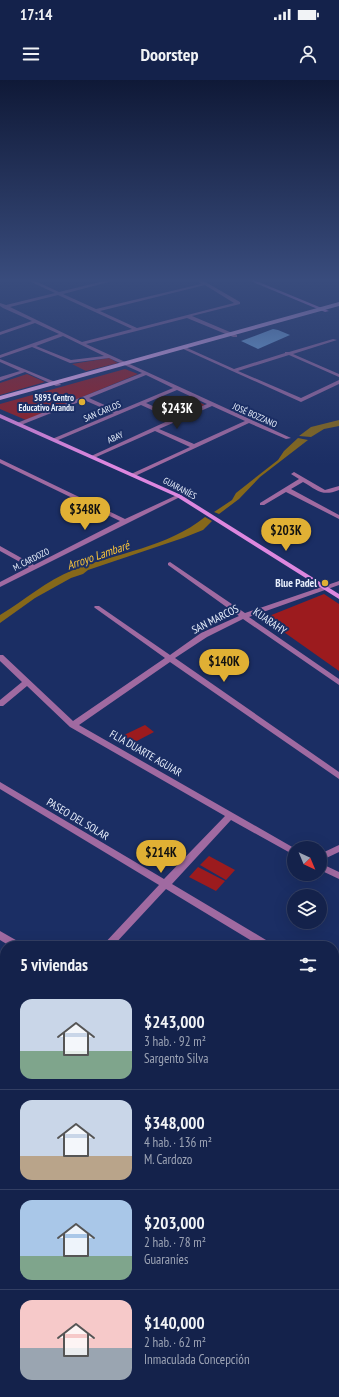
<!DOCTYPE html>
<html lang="es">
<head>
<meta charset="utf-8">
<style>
	:root { --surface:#14224b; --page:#212f55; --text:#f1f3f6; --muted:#9da4b5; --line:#333f63; --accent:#e0b034 }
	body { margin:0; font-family:"PT Sans Narrow",sans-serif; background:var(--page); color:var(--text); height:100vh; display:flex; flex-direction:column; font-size:15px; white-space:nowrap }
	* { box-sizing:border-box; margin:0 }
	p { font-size:13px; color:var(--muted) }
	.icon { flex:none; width:22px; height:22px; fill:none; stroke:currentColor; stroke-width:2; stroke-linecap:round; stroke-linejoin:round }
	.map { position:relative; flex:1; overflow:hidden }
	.drawer { position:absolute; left:0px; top:861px; width:339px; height:456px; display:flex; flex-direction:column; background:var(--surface); border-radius:16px 16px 0 0; box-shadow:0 4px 16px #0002,0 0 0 1px var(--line) }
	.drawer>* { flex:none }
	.needle { width:26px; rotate:136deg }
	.fabs { position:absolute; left:287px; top:761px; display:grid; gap:8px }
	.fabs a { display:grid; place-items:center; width:40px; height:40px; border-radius:50%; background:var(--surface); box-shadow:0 4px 16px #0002,0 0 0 1px var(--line); font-size:20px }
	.price { position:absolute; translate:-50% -34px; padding:0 9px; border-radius:14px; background:var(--accent); color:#111; font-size:13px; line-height:26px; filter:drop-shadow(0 1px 2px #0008) }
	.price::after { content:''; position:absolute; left:50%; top:24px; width:12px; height:9px; margin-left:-6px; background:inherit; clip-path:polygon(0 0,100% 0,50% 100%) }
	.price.selected { background:#222; color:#fff }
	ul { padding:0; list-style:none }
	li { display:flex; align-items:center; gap:12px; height:100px; padding:0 20px }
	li+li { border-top:1px solid var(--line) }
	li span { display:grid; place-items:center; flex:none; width:112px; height:80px; border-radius:12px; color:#555 }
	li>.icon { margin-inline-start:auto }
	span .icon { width:48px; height:48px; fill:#fffc; stroke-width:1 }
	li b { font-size:17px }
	h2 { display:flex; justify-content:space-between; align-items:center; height:48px; padding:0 20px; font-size:17px }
	.status { display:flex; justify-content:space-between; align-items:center; height:28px; padding:0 20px; background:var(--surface); direction:ltr }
	.status svg { height:11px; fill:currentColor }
	header { display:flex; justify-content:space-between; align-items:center; height:52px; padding:0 20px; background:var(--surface); font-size:18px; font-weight:600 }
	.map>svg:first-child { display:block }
	.green { fill:#9c1b1e }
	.water { fill:#86681a }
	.building { fill:#80bcf1 }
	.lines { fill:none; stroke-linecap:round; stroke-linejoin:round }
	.street { fill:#a06aa1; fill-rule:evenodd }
	.secondary { fill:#dd87df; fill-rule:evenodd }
	.primary { fill:#f5b3f6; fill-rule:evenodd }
	.poi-dot { fill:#e0b034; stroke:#1b2e64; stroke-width:1.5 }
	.labels { text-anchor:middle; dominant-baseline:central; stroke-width:4; stroke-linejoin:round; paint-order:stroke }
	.far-poi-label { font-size:9px; font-weight:bold; fill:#e7eefb; stroke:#1b2e64; text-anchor:end }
	.far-street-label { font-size:9px; fill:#e7eefb; stroke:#1b2e64 }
	.poi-label { font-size:11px; font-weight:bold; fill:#e7eefb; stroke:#1b2e64; text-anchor:end }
	.street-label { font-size:11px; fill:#e7eefb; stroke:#1b2e64 }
	.water-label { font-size:12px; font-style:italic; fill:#f9c43a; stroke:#1b2e64 }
</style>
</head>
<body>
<div class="status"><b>17:14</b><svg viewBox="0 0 49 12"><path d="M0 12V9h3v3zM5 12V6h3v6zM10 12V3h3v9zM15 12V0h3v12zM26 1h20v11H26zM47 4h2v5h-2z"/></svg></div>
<header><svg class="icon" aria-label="menu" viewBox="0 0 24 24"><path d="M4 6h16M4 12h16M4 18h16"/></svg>Doorstep<svg class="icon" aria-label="person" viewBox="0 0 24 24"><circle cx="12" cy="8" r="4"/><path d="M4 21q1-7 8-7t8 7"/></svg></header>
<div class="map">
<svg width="339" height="1317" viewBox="0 0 339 1317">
	<rect width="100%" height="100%" fill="#1b2e64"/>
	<g class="green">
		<polygon points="109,278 118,283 86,291 72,284"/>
		<polygon points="125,289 138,294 26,340 0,329 0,324"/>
		<polygon points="27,294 45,302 0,315 0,303"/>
		<polygon points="191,318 205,325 177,337 163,330"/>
		<polygon points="324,514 339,524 339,591 264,538"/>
		<polygon points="145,645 154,652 133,663 124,655"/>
		<polygon points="209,776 235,790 226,800 200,785"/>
		<polygon points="198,787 225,801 216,811 189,797"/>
	</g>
	<g class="water">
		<polygon points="339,340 339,346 324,349 311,357 299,356 311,347"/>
		<polygon points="298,358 308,360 260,397 239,419 219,434 214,432 232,420 236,413 278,380 284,371"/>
		<path d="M205,437L212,441L203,450L183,458L88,490L83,494L71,498L35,518L0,543V535C25,520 46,501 73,490C117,473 168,467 205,437Z"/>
	</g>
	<polygon class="building" points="273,249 278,250 290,255 258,269 241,261"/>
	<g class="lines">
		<g class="street">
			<path d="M27,200H33L59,212L108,200H116L63,214L96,229L201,204L199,202L198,200H202L240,222V224L192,236L237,255V257H233L187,238L86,264L291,358L286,359L249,343L133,397L130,395L131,394L190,367L155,351L94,378L89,377L172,339L141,325L56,361H52V359L114,333L84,320L21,345H17V343L142,293L109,278L70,283L32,267L0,278V275L59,254L35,243L0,255V252L32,241L3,228L0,226V223L6,225L55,213ZM205,205L234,223L137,248L100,231ZM58,215L132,249L82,262L10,227ZM63,256L104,276L71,280L36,266ZM146,295L173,308L118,331L89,318ZM177,310L207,324L177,337L146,323ZM212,326L245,341L194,364L159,349Z"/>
			<polygon points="333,259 337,260 293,274 339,294 339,297 289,275 238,291 301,318 339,300 339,304 301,322 181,268 185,267 234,289 285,273 285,272 289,272"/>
			<polygon points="0,279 60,304 61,305 56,306 25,292 0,301 0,297 20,291 0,282"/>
			<polygon points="0,379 125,439 177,415 179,414 182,416 0,507 0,502 29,487 0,471 0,466 34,485 120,441 0,383"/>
			<path d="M294,392L325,410L339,406V410C322,417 317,410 303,402L291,409L339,435V439L286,412L264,425H260V423L299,399L291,394Z"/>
			<polygon points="170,482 245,533 339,501 339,505 249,537 339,599 339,605 243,539 207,557 175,578 339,692 339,699 170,582 79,645 294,768 294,775 231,740 172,804 271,863 273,866 260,866 166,809 113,866 102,866 159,805 0,709 0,702 164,799 225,736 70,647 27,606 3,626 0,626 0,620 22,602 0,581 0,575 3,575 73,641 165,578 95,528 94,527 95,526 99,526 170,575 201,553 239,536 168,485 168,483"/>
			<polygon points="339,765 339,772 320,781 320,774"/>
			<polygon points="320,783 339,792 339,799 320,790"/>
			<polygon points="0,851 21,863 23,866 10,866 0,860"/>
			<polygon points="334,898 339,900 339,909 334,907"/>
			<polygon points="5,974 5,986 0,989 0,977"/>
			<polygon points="334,1075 339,1078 339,1090 334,1087"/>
			<polygon points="0,1090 5,1093 5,1105 0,1102"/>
			<polygon points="339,1172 339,1190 334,1193 334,1175"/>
			<polygon points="334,1274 339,1276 339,1290 334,1288"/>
			<polygon points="5,1305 5,1312 12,1312 10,1317 0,1317 0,1308"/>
			<polygon points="269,1312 283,1312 281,1317 267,1317"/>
		</g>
		<g class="secondary">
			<polygon points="248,200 254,200 329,231 325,232"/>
			<polygon points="0,334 181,415 339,514 339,519 177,417 0,338"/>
		</g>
		<polygon class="primary" points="339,222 339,226 0,320 0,316"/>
	</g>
	<linearGradient id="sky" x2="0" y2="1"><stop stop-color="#0f1937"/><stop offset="0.52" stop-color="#394c7d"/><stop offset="1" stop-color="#394c7d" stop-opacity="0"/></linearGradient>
	<rect width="339" height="385" fill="url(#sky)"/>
	<g class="poi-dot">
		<circle cx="82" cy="322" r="4"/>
		<circle cx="325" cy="503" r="4"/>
	</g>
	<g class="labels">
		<g class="far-poi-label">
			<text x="74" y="317">5893 Centro<tspan x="74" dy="10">Educativo Arandu</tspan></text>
		</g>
		<g class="far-street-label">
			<text transform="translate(102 331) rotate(-23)">SAN CARLOS</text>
			<text transform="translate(255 335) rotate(24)">JOSÉ BOZZANO</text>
			<text transform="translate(115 357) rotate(-25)">ABAY</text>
			<text transform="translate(180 408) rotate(28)">GUARANÍES</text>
			<text transform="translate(31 479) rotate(-27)">M. CARDOZO</text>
		</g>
		<g class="poi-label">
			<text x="317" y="503">Blue Padel</text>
		</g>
		<g class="street-label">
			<text transform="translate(215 539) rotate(-27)">SAN MARCOS</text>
			<text transform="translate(270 541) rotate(35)">KUARAHY</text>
			<text transform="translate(146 673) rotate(30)">FLIA DUARTE AGUIAR</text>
			<text transform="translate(78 739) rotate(31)">PASEO DEL SOLAR</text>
		</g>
		<g class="water-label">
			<text transform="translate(98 475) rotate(-19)">Arroyo Lambaré</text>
		</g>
	</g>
</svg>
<div class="fabs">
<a><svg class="needle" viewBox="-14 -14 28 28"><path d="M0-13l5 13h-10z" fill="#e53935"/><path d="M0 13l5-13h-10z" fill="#9da4b5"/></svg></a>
<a><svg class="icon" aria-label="layers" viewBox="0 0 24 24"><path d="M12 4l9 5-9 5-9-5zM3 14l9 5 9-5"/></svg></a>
</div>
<b class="price selected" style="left:177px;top:350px">$243K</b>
<b class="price" style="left:85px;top:451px">$348K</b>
<b class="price" style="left:286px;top:472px">$203K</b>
<b class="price" style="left:224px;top:603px">$140K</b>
<b class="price" style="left:161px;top:794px">$214K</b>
<section class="drawer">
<h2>5 viviendas<svg class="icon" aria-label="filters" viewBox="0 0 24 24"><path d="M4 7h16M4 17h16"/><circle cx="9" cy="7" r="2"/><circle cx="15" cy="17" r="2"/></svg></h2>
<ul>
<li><span style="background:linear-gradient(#c9d6e8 65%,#7fa58c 0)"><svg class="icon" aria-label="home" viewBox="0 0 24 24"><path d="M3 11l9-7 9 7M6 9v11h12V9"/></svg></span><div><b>$243,000</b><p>3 hab. · 92 m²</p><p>Sargento Silva</p></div></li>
<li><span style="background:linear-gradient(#c9d6e8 70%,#b9a48a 0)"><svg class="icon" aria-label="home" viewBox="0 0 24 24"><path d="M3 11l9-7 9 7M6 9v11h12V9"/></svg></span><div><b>$348,000</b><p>4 hab. · 136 m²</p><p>M. Cardozo</p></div></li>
<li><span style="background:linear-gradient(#a9c7e8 70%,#7fa58c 0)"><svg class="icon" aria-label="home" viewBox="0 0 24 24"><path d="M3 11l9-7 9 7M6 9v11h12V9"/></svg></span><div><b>$203,000</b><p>2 hab. · 78 m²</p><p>Guaraníes</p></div></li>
<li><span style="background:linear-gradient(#f6c9c9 60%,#9aa5b1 0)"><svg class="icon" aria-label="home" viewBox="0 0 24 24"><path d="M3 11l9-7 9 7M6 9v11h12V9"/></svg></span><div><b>$140,000</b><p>2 hab. · 62 m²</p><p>Inmaculada Concepción</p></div></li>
</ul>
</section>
</div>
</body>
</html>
